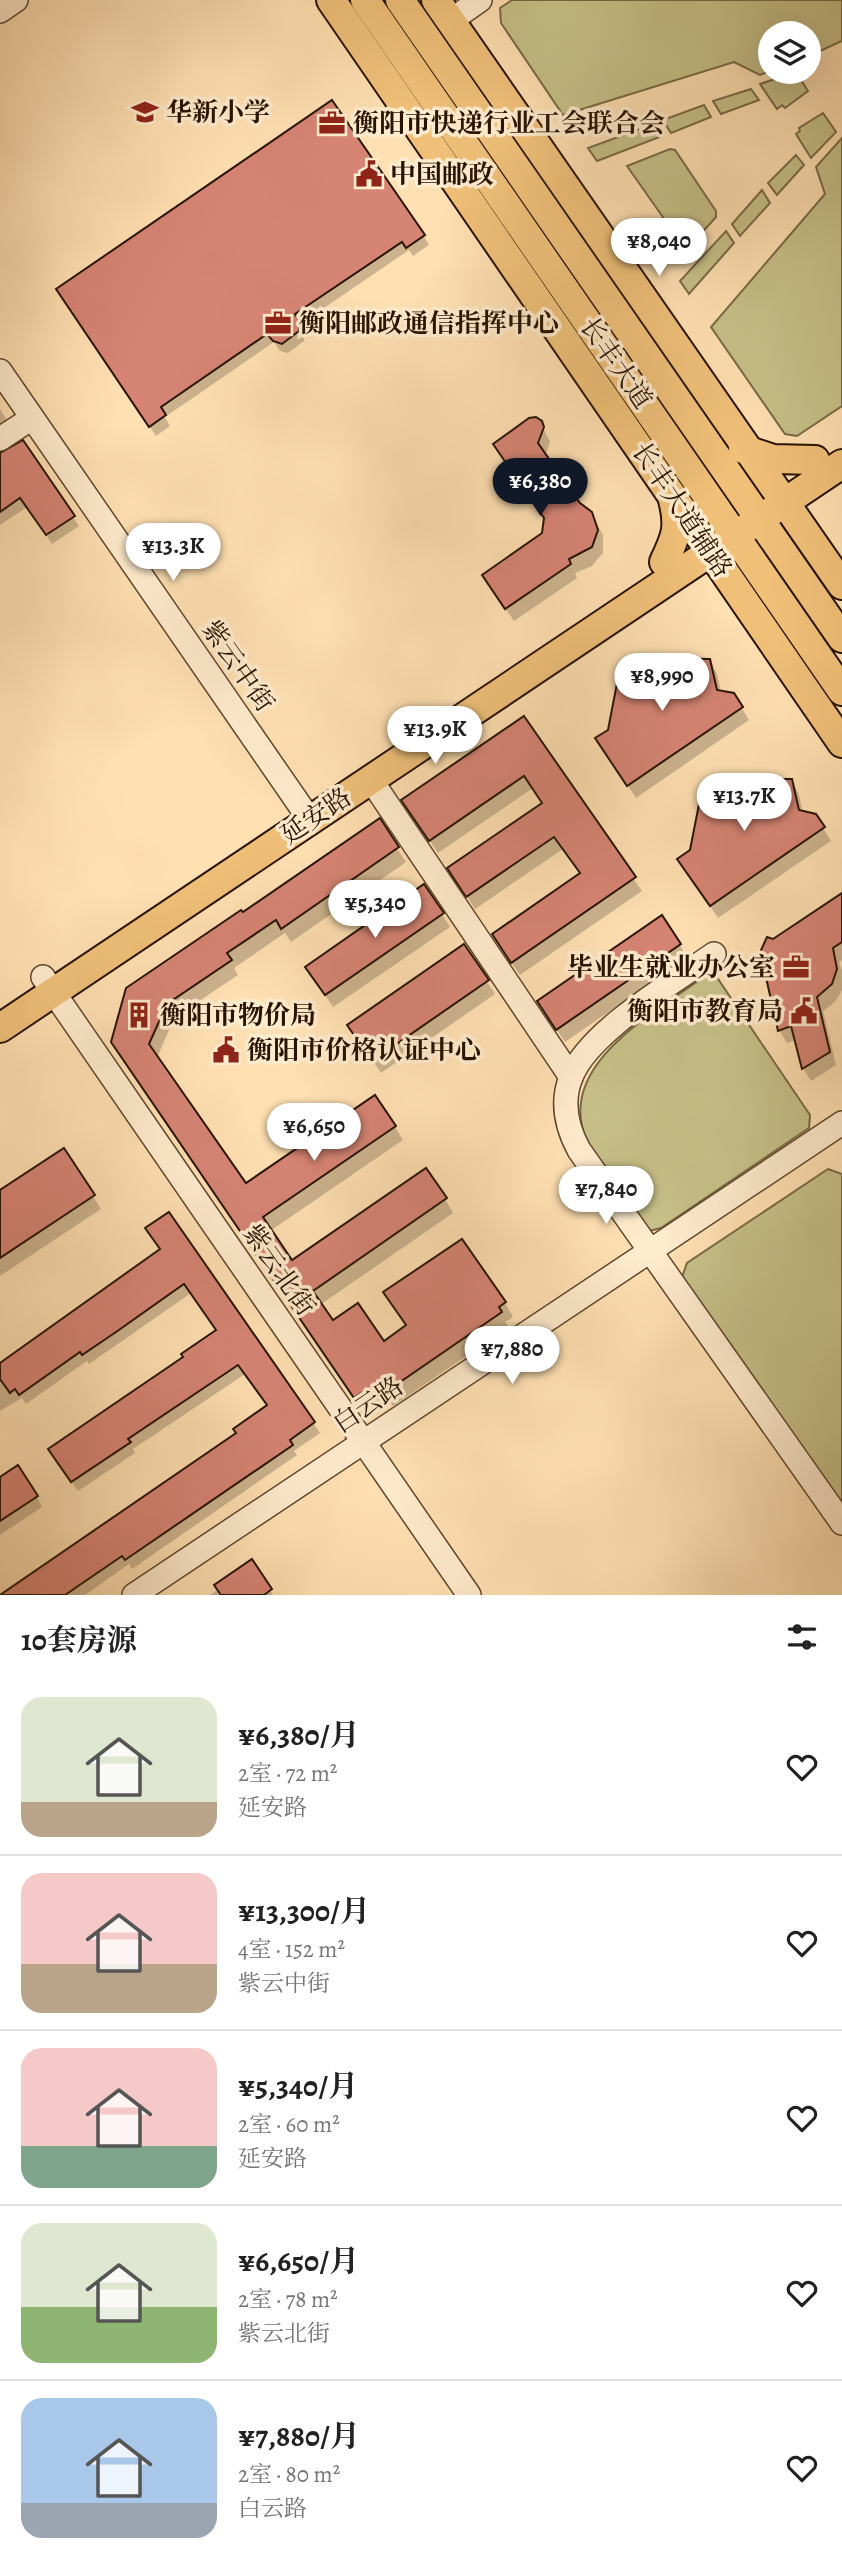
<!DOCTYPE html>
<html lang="zh">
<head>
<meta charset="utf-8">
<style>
	:root { --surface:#fff; --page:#f2f2f2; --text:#222; --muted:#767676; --line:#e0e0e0; --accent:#111827 }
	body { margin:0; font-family:Alegreya,"Noto Serif SC",serif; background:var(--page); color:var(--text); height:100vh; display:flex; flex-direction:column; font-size:26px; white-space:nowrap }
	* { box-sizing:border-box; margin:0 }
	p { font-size:23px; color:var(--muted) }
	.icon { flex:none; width:38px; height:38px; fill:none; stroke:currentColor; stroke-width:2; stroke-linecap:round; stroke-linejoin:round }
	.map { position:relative; height:1595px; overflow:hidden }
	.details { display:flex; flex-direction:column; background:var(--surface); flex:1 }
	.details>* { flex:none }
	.tools { position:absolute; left:758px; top:21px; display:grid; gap:14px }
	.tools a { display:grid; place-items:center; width:63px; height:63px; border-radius:50%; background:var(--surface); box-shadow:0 7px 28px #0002; font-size:35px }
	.price { position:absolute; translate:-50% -60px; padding:0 16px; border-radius:24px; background:#fff; color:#222; font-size:23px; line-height:46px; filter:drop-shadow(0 2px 4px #0008) }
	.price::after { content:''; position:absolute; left:50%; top:42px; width:21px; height:16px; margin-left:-10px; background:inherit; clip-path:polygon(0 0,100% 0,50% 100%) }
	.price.selected { background:var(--accent); color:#fff }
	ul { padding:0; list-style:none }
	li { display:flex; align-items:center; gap:21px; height:175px; padding:0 21px }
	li+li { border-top:2px solid var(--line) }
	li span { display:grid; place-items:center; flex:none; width:196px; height:140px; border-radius:21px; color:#555 }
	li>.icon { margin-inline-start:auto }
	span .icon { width:84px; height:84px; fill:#fffc; stroke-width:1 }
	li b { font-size:30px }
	h2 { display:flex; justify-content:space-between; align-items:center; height:84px; padding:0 21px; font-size:30px }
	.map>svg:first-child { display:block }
	.green { fill:#c7c088; stroke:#786a44; stroke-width:2 }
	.shadow { fill:#0003 }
	.building { fill:#d68474; stroke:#281300; stroke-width:2 }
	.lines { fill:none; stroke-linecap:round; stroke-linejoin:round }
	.minor-casing { stroke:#5e462c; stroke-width:26 }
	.major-casing { stroke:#281300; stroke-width:32 }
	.minor { stroke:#ffebcd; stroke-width:23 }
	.major { stroke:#f0c079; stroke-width:28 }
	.labels { text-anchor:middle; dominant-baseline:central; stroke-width:7; stroke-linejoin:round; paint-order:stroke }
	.poi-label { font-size:26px; font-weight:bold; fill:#281300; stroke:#ffebcd; text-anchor:start }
	.street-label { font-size:26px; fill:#281300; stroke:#ffebcd }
</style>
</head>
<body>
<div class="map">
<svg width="842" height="1595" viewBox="0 0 842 1595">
	<rect width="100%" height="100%" fill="#ffe0b2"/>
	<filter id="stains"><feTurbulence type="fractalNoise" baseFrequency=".00286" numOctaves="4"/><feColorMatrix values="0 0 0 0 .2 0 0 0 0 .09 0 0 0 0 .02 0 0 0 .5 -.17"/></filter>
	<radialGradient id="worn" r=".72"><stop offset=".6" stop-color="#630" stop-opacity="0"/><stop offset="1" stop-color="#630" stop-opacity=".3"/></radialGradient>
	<g class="green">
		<polygon points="512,0 842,0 842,41 809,56 808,33 770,33 770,71 760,75 734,62 563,115 501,23 500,8"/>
		<polygon points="796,72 808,91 785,108 782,105 777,109 760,84"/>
		<polygon points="751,89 759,100 721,114 713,101"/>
		<polygon points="704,105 711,117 671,133 663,120"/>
		<polygon points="823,113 836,132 811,158 796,134 800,131 799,128"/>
		<polygon points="654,124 662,136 597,161 588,148"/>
		<polygon points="842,138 842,406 797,436 785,434 711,327 825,194 816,167"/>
		<polygon points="670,149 675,150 716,211 716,217 686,250 627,166"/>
		<polygon points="796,155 804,165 777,195 768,183"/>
		<polygon points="762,190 770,203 740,236 732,224"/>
		<polygon points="726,231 734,243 689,294 680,281"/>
		<path d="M707,975L716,976L810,1115L809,1128L661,1228L649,1231L589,1145C549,1068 656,1011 707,975Z"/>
		<polygon points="828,1169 842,1174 842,1507 682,1277 687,1263"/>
	</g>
	<g class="shadow">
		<polygon points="423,235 429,245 413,256 409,250 302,323 302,314 299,314 297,339 300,339 301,328 305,333 304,341 288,353 280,351 274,342 165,417 170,426 156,436 64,300"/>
		<polygon points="0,409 12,428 0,437"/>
		<polygon points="540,422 550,442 545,456 578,504 591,514 603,535 603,553 592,566 575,573 577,578 514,621 491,588 544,534 546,520 503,458"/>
		<polygon points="0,454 73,517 79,526 52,544 27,507 0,525"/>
		<polygon points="709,661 717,674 721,692 741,707 749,720 636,798 605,751"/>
		<polygon points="523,718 642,891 520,975 501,948 581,874 563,849 475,909 457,881 543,804 533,788 438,853 411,813"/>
		<polygon points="791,781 799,795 803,813 815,815 831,841 718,918 687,872"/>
		<polygon points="379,821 406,862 291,942 285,933 234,968 238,975 174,1018 157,1058 246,1186 395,1127 403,1140 270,1231 291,1262 425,1170 445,1199 453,1213 320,1305 332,1322 384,1343 505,1303 513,1317 505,1322 509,1327 393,1406 389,1400 373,1410 370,1406 363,1411 113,1042 243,915"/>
		<polygon points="842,895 842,960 839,962 842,971 842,990 835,1002 823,1011 836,1065 811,1081 803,1068 796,1040 787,1043 779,1030 766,974 758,961 773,941"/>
		<polygon points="442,914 450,927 333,1007 315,980"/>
		<polygon points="680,945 687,958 565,1042 547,1015"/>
		<polygon points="464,946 495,994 381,1073 357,1038"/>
		<polygon points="0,1192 93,1196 101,1209 0,1276"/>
		<polygon points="169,1214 320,1433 294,1451 297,1455 132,1569 129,1564 85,1595 1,1595 238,1434 269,1406 245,1374 133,1449 135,1453 78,1491 56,1459 217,1331 191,1293 89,1364 87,1361 26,1404 22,1398 0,1411 0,1365 161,1250"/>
		<polygon points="0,1479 37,1497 42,1507 0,1535"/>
		<polygon points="252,1562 273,1595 210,1595 219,1589"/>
	</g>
	<g class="building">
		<polygon points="332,100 425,235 406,248 402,242 295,314 300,322 299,331 282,344 273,341 267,334 161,407 166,415 149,427 56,289"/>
		<polygon points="536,417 542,421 544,427 538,443 580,503 592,512 598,530 592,547 569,559 571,564 505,609 482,575 542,533 544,518 493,444 529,418"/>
		<polygon points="23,440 75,516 46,535 20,498 0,512 0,453"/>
		<polygon points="648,658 710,659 717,690 734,693 743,707 627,786 595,738 608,730 618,678"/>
		<polygon points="524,716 636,877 511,963 492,934 580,873 554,837 466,897 447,868 542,803 524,776 429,841 401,800"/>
		<polygon points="730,779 792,779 799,810 816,814 825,827 710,906 677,859 690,850 700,799"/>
		<polygon points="380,818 399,847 281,929 276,920 227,953 232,960 167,1004 149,1044 246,1183 375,1095 396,1126 263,1217 292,1260 426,1168 447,1198 313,1291 333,1320 358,1303 384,1341 406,1325 383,1292 462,1239 506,1302 499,1307 502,1312 384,1393 380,1387 364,1397 361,1393 354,1398 111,1042 126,988 241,910 243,912"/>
		<polygon points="424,884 444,913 325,995 305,967"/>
		<polygon points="842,893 842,942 833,948 837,969 832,984 817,997 830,1052 802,1069 791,1026 778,1031 763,964 756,961 767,937 773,939"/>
		<polygon points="662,915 681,944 556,1030 537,1001"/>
		<polygon points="464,944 489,980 372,1061 347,1025"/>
		<polygon points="64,1148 95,1195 0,1258 0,1190"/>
		<polygon points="169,1212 315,1422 290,1440 293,1445 125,1560 122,1556 65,1595 0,1595 236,1433 233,1429 267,1405 238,1365 128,1439 131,1442 71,1482 48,1449 183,1357 181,1354 216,1330 184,1284 116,1332 82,1355 80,1352 19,1395 15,1389 10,1393 0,1379 0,1363 160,1249 145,1228"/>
		<polygon points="18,1465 38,1496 0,1521 0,1477"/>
		<polygon points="252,1559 272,1589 264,1595 221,1595 214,1585"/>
	</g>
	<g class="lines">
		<g class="minor-casing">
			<g id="minor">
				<polyline points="0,11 16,0"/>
				<polyline points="450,21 480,0"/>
				<polyline points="0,371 310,820"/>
				<polyline points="0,439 32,418"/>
				<polyline points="371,780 571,1077"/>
				<path d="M714,954C673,983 589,1031 571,1077C561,1102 567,1128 579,1150L842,1523"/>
				<polyline points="43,977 469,1595"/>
				<polyline points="134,1595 842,1123"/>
			</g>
		</g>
		<g class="major-casing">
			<g id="major">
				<polyline points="331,0 842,743"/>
				<polyline points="365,0 842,691"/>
				<polyline points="400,0 842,638"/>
				<polyline points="436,0 842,585"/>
				<polyline points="743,449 773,459 815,460"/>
				<path d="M664,562C676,537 680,527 673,500"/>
				<polyline points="0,1028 842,464"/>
			</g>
		</g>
		<use href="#minor" class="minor"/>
		<use href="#major" class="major"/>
	</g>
	<defs>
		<g id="school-bare" transform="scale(2.1)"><path d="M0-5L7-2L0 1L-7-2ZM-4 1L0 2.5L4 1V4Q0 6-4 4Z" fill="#8f2418" stroke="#ffebcd" stroke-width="2.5" paint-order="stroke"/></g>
		<g id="office-bare" transform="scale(2.1)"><path d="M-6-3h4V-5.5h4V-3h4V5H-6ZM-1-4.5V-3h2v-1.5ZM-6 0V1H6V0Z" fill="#8f2418" stroke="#ffebcd" stroke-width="2.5" paint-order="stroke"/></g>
		<g id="civic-bare" transform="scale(2.1)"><path d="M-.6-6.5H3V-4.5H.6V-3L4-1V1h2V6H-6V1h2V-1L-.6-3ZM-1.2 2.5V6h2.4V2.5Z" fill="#8f2418" stroke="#ffebcd" stroke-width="2.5" paint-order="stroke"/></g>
		<g id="building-bare" transform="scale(2.1)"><path d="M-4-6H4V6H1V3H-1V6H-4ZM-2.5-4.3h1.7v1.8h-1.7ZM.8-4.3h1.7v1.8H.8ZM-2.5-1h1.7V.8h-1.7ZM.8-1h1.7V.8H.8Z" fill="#8f2418" stroke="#ffebcd" stroke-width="2.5" paint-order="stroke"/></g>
	</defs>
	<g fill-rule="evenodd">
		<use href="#school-bare" x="145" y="112"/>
		<use href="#office-bare" x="332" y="123"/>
		<use href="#civic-bare" x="369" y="174"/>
		<use href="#office-bare" x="278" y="323"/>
		<use href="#office-bare" x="796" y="967"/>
		<use href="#civic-bare" x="804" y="1011"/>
		<use href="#building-bare" x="139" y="1015"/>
		<use href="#civic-bare" x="226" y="1050"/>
	</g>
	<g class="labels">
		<g class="poi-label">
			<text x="166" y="112">华新小学</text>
			<text x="353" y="123">衡阳市快递行业工会联合会</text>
			<text x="390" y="174">中国邮政</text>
			<text x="299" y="323">衡阳邮政通信指挥中心</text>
			<text x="775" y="967" text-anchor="end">毕业生就业办公室</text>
			<text x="783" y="1011" text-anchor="end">衡阳市教育局</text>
			<text x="160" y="1015">衡阳市物价局</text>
			<text x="247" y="1050">衡阳市价格认证中心</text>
		</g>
		<g class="street-label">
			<text transform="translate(616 363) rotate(55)">长丰大道</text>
			<text transform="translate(682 510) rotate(56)">长丰大道辅路</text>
			<text transform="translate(238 666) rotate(55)">紫云中街</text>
			<text transform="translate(316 816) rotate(-34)">延安路</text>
			<text transform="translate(279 1270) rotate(55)">紫云北街</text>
			<text transform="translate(368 1405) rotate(-34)">白云路</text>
		</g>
	</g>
	<rect width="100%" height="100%" filter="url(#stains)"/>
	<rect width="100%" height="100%" fill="url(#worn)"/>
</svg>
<div class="tools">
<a><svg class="icon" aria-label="layers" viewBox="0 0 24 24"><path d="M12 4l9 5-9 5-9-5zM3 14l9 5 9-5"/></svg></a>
</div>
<b class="price" style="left:659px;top:278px">¥8,040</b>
<b class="price selected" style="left:540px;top:518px">¥6,380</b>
<b class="price" style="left:173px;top:583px">¥13.3K</b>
<b class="price" style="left:662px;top:713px">¥8,990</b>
<b class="price" style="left:435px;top:766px">¥13.9K</b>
<b class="price" style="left:744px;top:833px">¥13.7K</b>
<b class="price" style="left:375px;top:940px">¥5,340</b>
<b class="price" style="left:314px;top:1163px">¥6,650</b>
<b class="price" style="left:606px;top:1226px">¥7,840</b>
<b class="price" style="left:512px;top:1386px">¥7,880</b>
</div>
<section class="details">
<h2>10套房源<svg class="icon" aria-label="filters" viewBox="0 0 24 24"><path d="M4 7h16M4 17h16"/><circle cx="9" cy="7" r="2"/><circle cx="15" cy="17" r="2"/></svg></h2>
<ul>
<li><span style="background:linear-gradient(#dfe7d0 75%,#b9a48a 0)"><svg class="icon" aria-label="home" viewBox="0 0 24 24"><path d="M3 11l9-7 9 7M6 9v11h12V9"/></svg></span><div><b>¥6,380/月</b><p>2室 · 72 m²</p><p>延安路</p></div><svg class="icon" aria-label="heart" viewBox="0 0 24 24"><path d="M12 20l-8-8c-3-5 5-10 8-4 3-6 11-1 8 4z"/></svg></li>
<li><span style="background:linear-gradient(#f6c9c9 65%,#b9a48a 0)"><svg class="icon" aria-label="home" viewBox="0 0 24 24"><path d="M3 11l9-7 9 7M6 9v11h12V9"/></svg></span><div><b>¥13,300/月</b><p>4室 · 152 m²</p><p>紫云中街</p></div><svg class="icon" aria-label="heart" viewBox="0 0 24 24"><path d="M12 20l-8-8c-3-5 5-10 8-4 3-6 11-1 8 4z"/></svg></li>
<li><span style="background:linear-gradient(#f6c9c9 70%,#7fa58c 0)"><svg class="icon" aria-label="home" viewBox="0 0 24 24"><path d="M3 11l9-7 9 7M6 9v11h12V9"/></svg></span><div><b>¥5,340/月</b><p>2室 · 60 m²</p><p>延安路</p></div><svg class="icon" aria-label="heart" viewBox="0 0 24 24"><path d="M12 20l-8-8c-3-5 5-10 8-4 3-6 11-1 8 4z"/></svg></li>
<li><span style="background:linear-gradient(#dfe7d0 60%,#8fb573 0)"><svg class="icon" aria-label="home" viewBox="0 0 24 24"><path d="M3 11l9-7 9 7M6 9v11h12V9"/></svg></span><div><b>¥6,650/月</b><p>2室 · 78 m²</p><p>紫云北街</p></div><svg class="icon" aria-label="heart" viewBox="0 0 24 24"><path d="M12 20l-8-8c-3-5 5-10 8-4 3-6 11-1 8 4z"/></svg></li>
<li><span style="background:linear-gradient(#a9c7e8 75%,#9aa5b1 0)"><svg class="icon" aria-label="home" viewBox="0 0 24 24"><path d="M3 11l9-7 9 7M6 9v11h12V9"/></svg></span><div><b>¥7,880/月</b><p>2室 · 80 m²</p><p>白云路</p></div><svg class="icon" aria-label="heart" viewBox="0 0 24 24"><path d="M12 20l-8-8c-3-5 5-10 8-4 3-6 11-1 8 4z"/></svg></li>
</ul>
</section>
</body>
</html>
